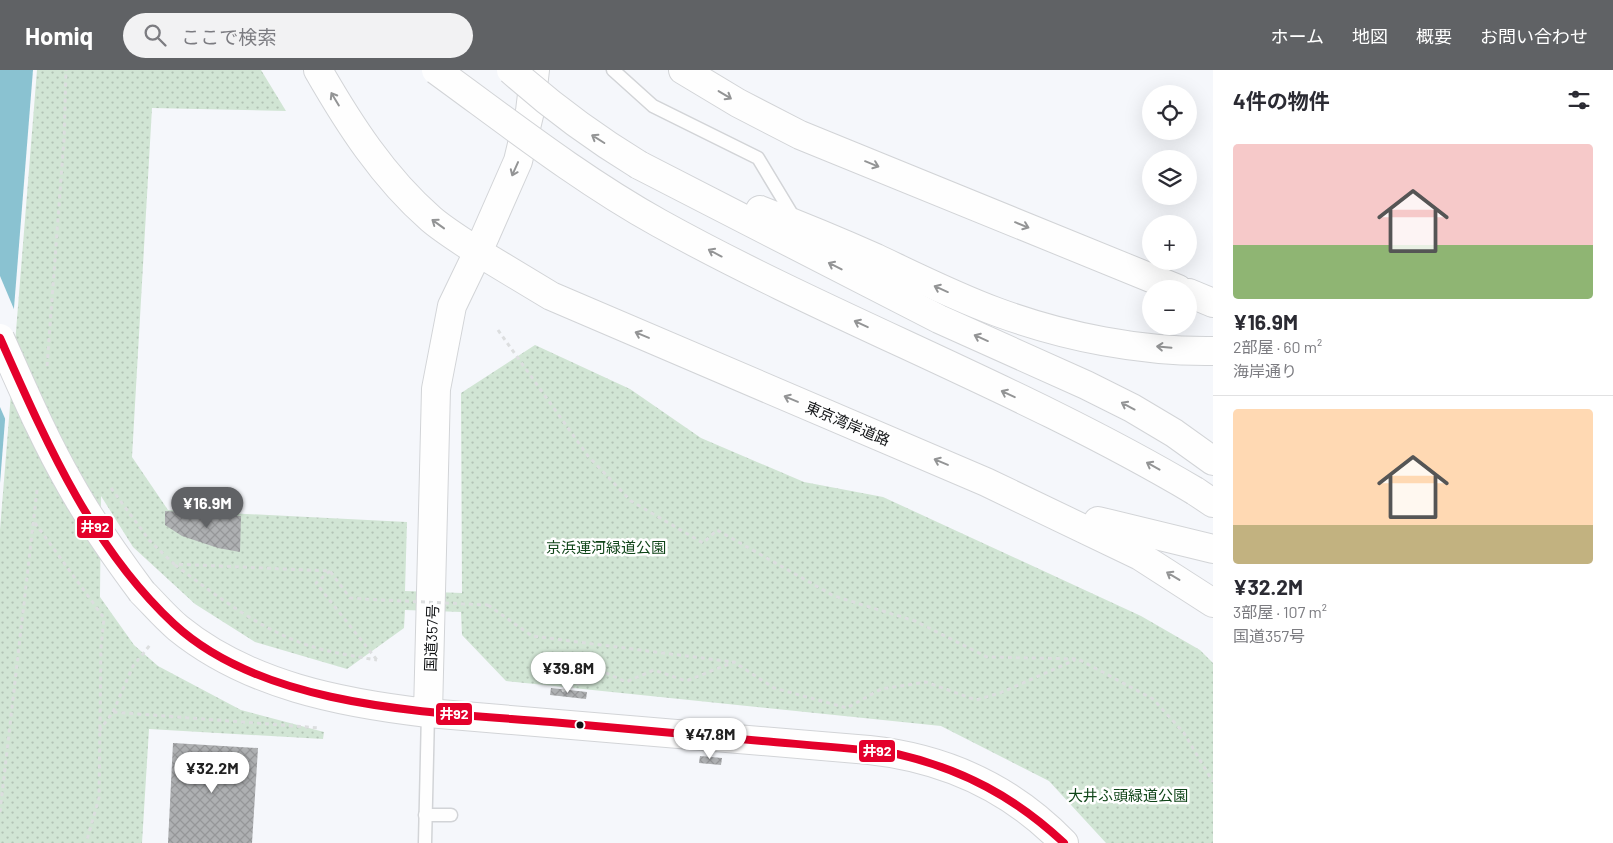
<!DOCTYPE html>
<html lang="ja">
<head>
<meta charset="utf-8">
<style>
	:root { --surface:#fff; --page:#f2f2f3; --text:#2b2b33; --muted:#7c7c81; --line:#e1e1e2; --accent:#606265 }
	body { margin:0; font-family:Barlow,"Noto Sans JP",sans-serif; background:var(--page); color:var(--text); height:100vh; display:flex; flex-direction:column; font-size:19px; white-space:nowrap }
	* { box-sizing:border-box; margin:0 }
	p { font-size:16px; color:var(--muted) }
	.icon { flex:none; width:28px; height:28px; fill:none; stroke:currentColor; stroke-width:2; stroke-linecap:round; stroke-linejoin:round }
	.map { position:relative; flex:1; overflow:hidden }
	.side { display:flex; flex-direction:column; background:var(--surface); width:400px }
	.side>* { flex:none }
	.fabs { position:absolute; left:1142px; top:15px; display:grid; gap:10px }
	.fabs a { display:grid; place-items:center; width:55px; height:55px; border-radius:50%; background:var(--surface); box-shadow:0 5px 20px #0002; font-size:25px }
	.price { position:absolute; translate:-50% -42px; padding:0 11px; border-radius:18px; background:#fff; color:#222; font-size:16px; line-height:32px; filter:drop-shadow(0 1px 2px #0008) }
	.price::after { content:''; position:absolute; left:50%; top:30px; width:15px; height:11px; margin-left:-8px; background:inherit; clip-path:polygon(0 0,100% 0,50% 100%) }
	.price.selected { background:var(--accent); color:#fff }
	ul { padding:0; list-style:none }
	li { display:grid; align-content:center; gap:10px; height:265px; padding:0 20px }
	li+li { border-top:1px solid var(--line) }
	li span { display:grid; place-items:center; height:155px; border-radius:5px; color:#555 }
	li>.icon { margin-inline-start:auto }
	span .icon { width:90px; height:90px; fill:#fffc; stroke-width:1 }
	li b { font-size:21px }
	h2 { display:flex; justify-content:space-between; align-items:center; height:60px; padding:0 20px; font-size:21px }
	header { display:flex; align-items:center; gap:30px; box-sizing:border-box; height:70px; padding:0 25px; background:var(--accent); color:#fff }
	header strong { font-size:24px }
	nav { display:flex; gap:28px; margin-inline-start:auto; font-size:18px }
	.search { width:350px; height:45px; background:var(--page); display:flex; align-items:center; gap:12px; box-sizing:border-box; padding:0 18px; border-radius:28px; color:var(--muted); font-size:19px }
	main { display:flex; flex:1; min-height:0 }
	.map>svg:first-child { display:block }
	.park { fill:url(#park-dots) }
	.water { fill:#8ac2d1 }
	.pier { fill:#f5f7fb }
	.building { fill:url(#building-cross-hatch) }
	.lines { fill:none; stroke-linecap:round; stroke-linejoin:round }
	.service-casing { stroke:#d2d4d7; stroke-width:15 }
	.tertiary-casing { stroke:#d2d4d7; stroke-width:30 }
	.primary-casing { stroke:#d2d4d7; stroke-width:30 }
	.trunk-casing { stroke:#d2d4d7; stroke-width:30 }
	.motorway-casing { stroke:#d2d4d7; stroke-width:30 }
	.path { stroke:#dcdedf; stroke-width:3; stroke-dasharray:4 4; stroke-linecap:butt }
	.service { stroke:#fefefe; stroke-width:12 }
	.tertiary { stroke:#fefefe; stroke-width:28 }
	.primary { stroke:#fefefe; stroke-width:28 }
	.trunk { stroke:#fefefe; stroke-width:28 }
	.motorway { stroke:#fefefe; stroke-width:28 }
	.trunk-bridge-casing { stroke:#d2d4d7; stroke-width:30; stroke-linecap:butt }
	.motorway-bridge-casing { stroke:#d2d4d7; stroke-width:30; stroke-linecap:butt }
	.path-bridge { stroke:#dcdedf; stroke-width:3; stroke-dasharray:4 4; stroke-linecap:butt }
	.trunk-bridge { stroke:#fefefe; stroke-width:28 }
	.motorway-bridge { stroke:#fefefe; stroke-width:28 }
	.bus-1-casing { stroke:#fff; stroke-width:11 }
	.bus-1 { stroke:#e4002b; stroke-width:8 }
	.oneway { stroke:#939495 }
	.bus-dot { fill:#101214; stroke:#fff; stroke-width:2 }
	.labels { text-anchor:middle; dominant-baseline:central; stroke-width:5; stroke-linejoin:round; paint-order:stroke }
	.street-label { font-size:15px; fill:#101214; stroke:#fff }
	.park-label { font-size:15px; fill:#104519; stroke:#fff }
	.line-badge { stroke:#fff; stroke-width:2 }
	.badge-label { font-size:14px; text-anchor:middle; font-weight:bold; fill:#fff }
</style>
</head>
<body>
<header>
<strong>Homiq</strong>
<div class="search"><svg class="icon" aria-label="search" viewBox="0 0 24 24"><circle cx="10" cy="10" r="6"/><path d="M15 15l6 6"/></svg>ここで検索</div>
<nav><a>ホーム</a><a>地図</a><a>概要</a><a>お問い合わせ</a></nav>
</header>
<main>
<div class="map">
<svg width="1213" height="773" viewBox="0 0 1213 773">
	<defs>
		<pattern id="park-dots" width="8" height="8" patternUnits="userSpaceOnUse" patternTransform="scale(1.25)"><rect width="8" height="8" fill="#d1e5d4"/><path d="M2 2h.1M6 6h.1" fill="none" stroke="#b2c3b5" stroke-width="1.8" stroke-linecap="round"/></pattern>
		<pattern id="building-cross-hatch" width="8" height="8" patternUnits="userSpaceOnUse" patternTransform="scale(1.25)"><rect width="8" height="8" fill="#aeb0b2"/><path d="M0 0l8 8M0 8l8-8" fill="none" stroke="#959698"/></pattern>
	</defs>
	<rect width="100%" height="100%" fill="#f5f7fb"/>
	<polygon class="park" points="37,0 261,0 286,41 152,38 132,387 168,440 407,452 405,521 462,523 461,323 535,275 630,319 701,368 804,412 883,427 1141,546 1200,580 1213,593 1213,773 1106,773 1049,711 941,656 506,611 462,565 461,542 405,540 404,558 347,599 255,572 195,534 133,477 101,426 100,527 134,575 158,596 241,640 324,662 323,669 149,659 142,773 0,773 0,460"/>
	<polygon class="water" points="0,0 33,0 0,413"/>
	<polygon class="pier" points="0,206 16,244 7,353 0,337"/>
	<g class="building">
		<polygon points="165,441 241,446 240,482 218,478 182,466 165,455"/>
		<polygon points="551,618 587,622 586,629 550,625"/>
		<polygon points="173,673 258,678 252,773 168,773"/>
		<polygon points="700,686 722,688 721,695 699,693"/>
	</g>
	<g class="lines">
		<g class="service-casing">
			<g id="service">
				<polyline points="613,0 653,36 758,88 796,151"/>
				<polyline points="425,745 451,745"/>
				<polyline points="425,773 428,643"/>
			</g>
		</g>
		<g class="tertiary-casing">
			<path id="tertiary" d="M428,643L869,680C944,688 1011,718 1064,773"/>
		</g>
		<g class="primary-casing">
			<path id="primary" d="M318,0C349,54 383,107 431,149C445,161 462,171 478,182L518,91L530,41L535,0"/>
		</g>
		<g class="trunk-casing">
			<g id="trunk">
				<polyline points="1098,451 1213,479"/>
				<path d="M142,522C154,534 165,547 178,558C248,615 341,633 428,643L436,319L452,236L478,182L551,226L986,412L1140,486L1213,533"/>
			</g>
		</g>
		<g class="motorway-casing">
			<g id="motorway">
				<polyline points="683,0 738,33 800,65 1178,219"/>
				<polyline points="639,95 939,249 1086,315 1132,338 1174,363 1213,391"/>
				<path d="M760,140C799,155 838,171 876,188C916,207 956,227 997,242C1065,267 1141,282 1213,281"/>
				<polyline points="1189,223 1213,233"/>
				<polyline points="1195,421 1213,433"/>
			</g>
		</g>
		<g class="path">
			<polyline points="498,260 588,386 631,431 703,473 717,460 834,526 915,551 987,587 1078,589 1153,629 1184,663 1213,712"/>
			<polyline points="47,296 64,69 66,0"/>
			<polyline points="111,418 150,471 174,494 330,501 350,528 381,530"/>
			<polyline points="35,453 104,548 101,578 99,728 86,773"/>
			<path d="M175,495C221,529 268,566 324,580C341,584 359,587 377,590"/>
			<polyline points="330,501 316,513 377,590"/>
			<polyline points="488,535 532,566 733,592"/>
			<polyline points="562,621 604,602 626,612 654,600 686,611 734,592 774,618 847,638 881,619 926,612 976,630 1000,623 1075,590"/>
			<polyline points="113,642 133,596 150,575"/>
			<polyline points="99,661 113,642 320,658"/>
			<polyline points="0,742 37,420"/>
		</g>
		<use href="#service" class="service"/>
		<use href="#tertiary" class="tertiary"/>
		<use href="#primary" class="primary"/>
		<use href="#trunk" class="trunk"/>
		<use href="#motorway" class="motorway"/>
		<g class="trunk-bridge-casing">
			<path id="trunk-bridge" d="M0,268C22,317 43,367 70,414C91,452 116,487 142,522"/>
		</g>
		<g class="motorway-bridge-casing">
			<g id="motorway-bridge">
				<path d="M436,0C509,53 580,109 659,153C834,250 1023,319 1195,421"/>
				<path d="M511,0C551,36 593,67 639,95"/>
			</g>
		</g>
		<polyline class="path-bridge" points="381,530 488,535"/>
		<use href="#trunk-bridge" class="trunk-bridge"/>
		<use href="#motorway-bridge" class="motorway-bridge"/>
		<g class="bus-1-casing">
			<path id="bus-1" d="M0,268C45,369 91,477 174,554C266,639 432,642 551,652C621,658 691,664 762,671C807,675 852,678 897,684C962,699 1015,727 1064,773"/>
		</g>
		<use href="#bus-1" class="bus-1"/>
	</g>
	<defs><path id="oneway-shaft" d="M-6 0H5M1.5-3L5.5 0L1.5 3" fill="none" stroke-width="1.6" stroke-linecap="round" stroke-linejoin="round" transform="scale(1.25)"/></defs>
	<g class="oneway">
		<use href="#oneway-shaft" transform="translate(725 25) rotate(31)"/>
		<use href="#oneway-shaft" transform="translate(335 29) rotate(-121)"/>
		<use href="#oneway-shaft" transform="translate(598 69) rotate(-148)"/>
		<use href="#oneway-shaft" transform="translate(872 94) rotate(22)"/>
		<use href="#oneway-shaft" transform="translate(515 99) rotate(114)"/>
		<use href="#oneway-shaft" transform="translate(438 154) rotate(-144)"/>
		<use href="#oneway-shaft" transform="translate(1022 155) rotate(22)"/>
		<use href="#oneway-shaft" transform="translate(715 183) rotate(-152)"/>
		<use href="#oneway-shaft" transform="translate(835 196) rotate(-153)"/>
		<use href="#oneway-shaft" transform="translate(941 219) rotate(-156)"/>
		<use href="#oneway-shaft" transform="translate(861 254) rotate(-155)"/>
		<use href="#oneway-shaft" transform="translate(642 265) rotate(-157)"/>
		<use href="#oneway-shaft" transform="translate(981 268) rotate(-156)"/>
		<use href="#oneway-shaft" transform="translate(1164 277) rotate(-175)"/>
		<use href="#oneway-shaft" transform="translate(1008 324) rotate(-155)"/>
		<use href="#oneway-shaft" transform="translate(791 329) rotate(-157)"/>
		<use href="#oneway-shaft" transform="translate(1128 336) rotate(-152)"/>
		<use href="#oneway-shaft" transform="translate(941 392) rotate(-157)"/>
		<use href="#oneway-shaft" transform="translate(1153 396) rotate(-151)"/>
		<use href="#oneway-shaft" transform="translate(1173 506) rotate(-149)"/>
	</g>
	<circle class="bus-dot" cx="580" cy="655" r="4.5"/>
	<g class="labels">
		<g class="street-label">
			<text transform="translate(848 353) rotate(23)">東京湾岸道路</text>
			<text transform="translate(431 568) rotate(-88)">国道357号</text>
		</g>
		<g class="park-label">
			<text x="606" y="477">京浜運河緑道公園</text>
			<text x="1128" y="725">大井ふ頭緑道公園</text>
		</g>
	</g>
	<g class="line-badge">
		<rect x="76" y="445" width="38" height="24" rx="5" fill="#e4002b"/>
		<rect x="435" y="632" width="38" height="24" rx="5" fill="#e4002b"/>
		<rect x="858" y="669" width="38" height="24" rx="5" fill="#e4002b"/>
	</g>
	<g class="badge-label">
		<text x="95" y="462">井92</text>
		<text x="454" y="649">井92</text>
		<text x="877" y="686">井92</text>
	</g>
</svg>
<div class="fabs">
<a><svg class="icon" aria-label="locate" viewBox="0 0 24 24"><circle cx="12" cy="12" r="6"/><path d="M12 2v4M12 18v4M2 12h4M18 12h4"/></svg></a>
<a><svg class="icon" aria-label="layers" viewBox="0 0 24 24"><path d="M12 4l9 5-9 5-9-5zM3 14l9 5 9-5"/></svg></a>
<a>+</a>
<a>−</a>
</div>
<b class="price selected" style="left:207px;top:459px">¥16.9M</b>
<b class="price" style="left:568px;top:624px">¥39.8M</b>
<b class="price" style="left:710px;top:690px">¥47.8M</b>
<b class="price" style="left:212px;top:724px">¥32.2M</b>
</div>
<section class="side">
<h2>4件の物件<svg class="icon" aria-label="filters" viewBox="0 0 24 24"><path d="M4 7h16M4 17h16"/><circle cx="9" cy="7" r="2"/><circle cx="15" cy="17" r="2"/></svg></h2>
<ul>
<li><span style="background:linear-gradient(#f6c9c9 65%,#8fb573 0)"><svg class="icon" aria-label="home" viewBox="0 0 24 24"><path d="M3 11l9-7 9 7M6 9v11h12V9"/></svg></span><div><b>¥16.9M</b><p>2部屋 · 60 m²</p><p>海岸通り</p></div></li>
<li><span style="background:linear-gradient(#ffd9b3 75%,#c2b280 0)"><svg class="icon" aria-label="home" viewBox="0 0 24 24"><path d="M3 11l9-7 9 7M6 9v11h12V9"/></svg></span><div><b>¥32.2M</b><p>3部屋 · 107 m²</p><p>国道357号</p></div></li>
</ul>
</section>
</main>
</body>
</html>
